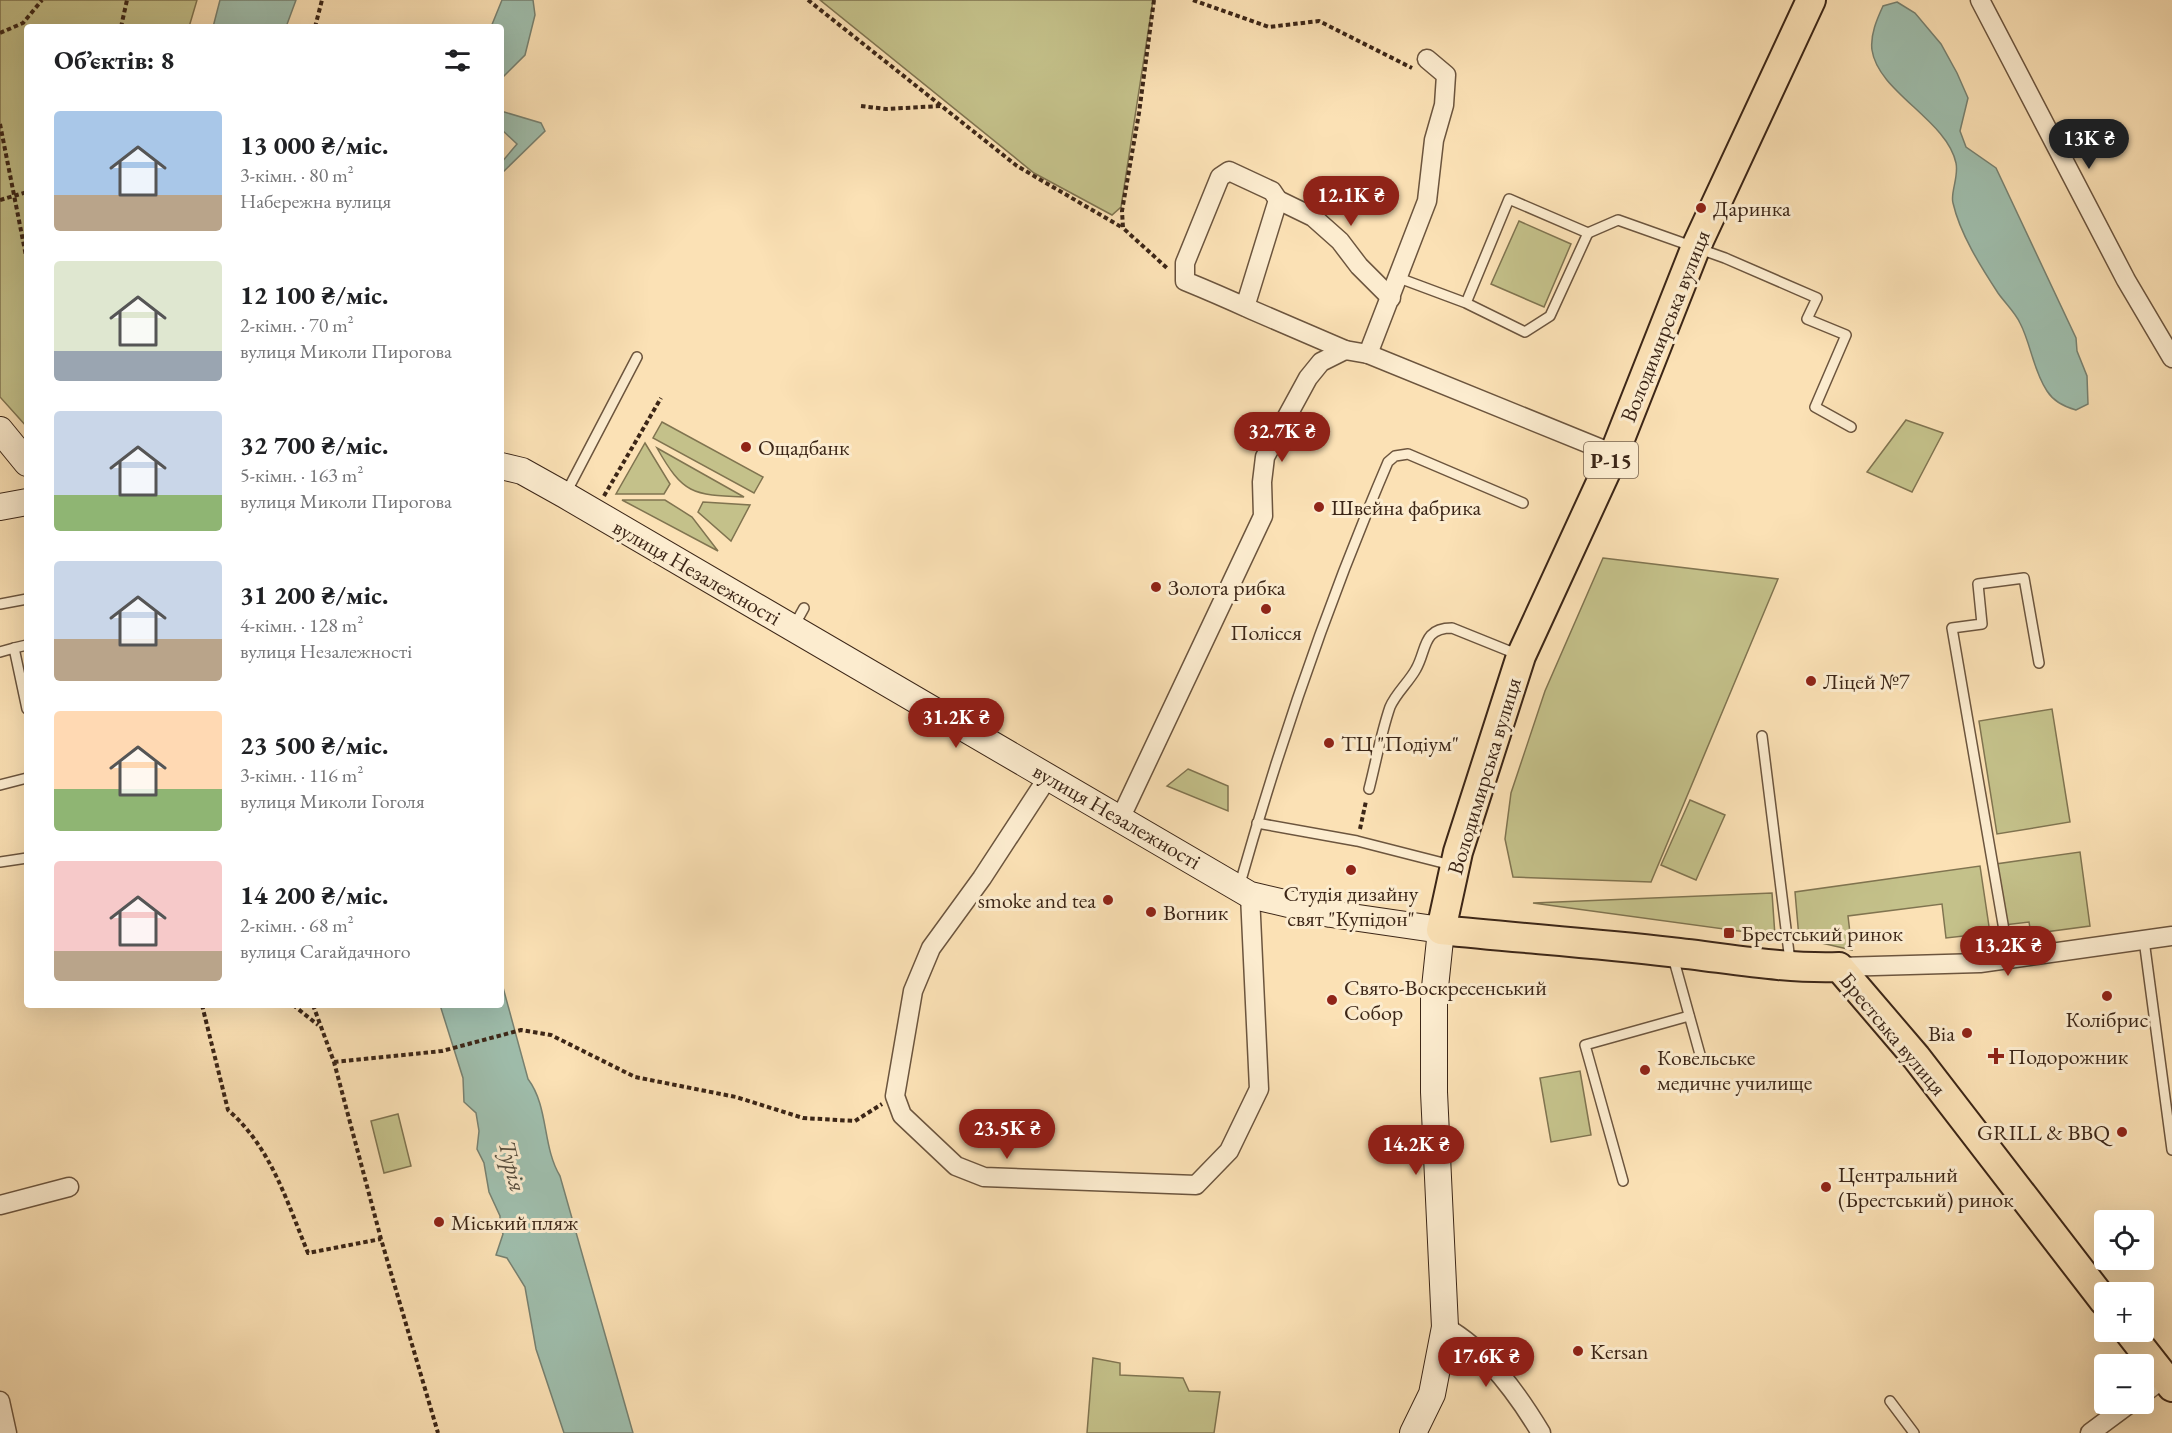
<!DOCTYPE html>
<html lang="uk">
<head>
<meta charset="utf-8">
<style>
	:root { --surface:#fff; --page:#f2f2f2; --text:#202124; --muted:#757577; --accent:#8f2418 }
	body { margin:0; font-family:"EB Garamond",serif; background:var(--page); color:var(--text); height:100vh; display:flex; flex-direction:column; font-size:22px; white-space:nowrap }
	* { box-sizing:border-box; margin:0 }
	p { font-size:20px; color:var(--muted) }
	.icon { flex:none; width:33px; height:33px; fill:none; stroke:currentColor; stroke-width:2; stroke-linecap:round; stroke-linejoin:round }
	.map { position:relative; flex:1; overflow:hidden }
	.side { position:absolute; left:24px; top:24px; width:480px; height:984px; display:flex; flex-direction:column; background:var(--surface); border-radius:6px; box-shadow:0 6px 24px #0002 }
	.side>* { flex:none }
	.tools { position:absolute; left:2094px; top:1210px; display:grid; gap:12px }
	.tools a { display:grid; place-items:center; width:60px; height:60px; border-radius:6px; background:var(--surface); box-shadow:0 6px 24px #0002; font-size:30px }
	.price { position:absolute; translate:-50% -51px; padding:0 14px; border-radius:21px; background:var(--accent); color:#fff; font-size:20px; line-height:39px; filter:drop-shadow(0 2px 3px #0008) }
	.price::after { content:''; position:absolute; left:50%; top:36px; width:18px; height:14px; margin-left:-9px; background:inherit; clip-path:polygon(0 0,100% 0,50% 100%) }
	.price.on { background:#222; color:#fff }
	ul { padding:0; list-style:none }
	li { display:flex; align-items:center; gap:18px; height:150px; padding:0 30px }
	li span { display:grid; place-items:center; flex:none; width:168px; height:120px; border-radius:6px; color:#555 }
	li>.icon { margin-inline-start:auto }
	span .icon { width:72px; height:72px; fill:#fffc; stroke-width:1 }
	li b { font-size:26px }
	h2 { display:flex; justify-content:space-between; align-items:center; height:72px; padding:0 30px; font-size:26px }
	.map>svg:first-child { display:block }
	.green { fill:#c4c18a; stroke:#807450; stroke-width:1.5 }
	.water { fill:#9fbead; stroke:#778171; stroke-width:1.5 }
	.lines { fill:none; stroke-linecap:round; stroke-linejoin:round }
	.lane-casing { stroke:#6c553e; stroke-width:12 }
	.street-casing { stroke:#6c553e; stroke-width:21 }
	.secondary-casing { stroke:#3c2617; stroke-width:28 }
	.primary-casing { stroke:#3c2617; stroke-width:32 }
	.path { stroke:#3c2617; stroke-width:4; stroke-dasharray:4.5 3; stroke-linecap:butt }
	.lane { stroke:#fceccf; stroke-width:9 }
	.street { stroke:#fceccf; stroke-width:18 }
	.secondary { stroke:#fceccf; stroke-width:26 }
	.primary { stroke:#fbe1b5; stroke-width:28 }
	.poi-dot { fill:#8f2418; stroke:#fceccf; stroke-width:2 }
	.labels { text-anchor:middle; dominant-baseline:central; stroke-width:6; stroke-linejoin:round; paint-order:stroke }
	.shield { fill:#fceccf; stroke:#76614e; stroke-width:1.5 }
	.shield-label { font-size:21px; font-weight:bold; fill:#3c2617 }
	.poi-label { font-size:22px; fill:#3c2617; stroke:#fceccf; text-anchor:start }
	.street-label { font-size:22px; fill:#3c2617; stroke:#fceccf }
	.water-label { font-size:24px; font-style:italic; fill:#554c3c; stroke:#fceccf }
</style>
</head>
<body>
<div class="map">
<svg width="2172" height="1433" viewBox="0 0 2172 1433">
	<rect width="100%" height="100%" fill="#fbe1b5"/>
	<filter id="stains"><feTurbulence type="fractalNoise" baseFrequency=".00333" numOctaves="4"/><feColorMatrix values="0 0 0 0 .2 0 0 0 0 .09 0 0 0 0 .02 0 0 0 .5 -.17"/></filter>
	<radialGradient id="worn" r=".72"><stop offset=".6" stop-color="#630" stop-opacity="0"/><stop offset="1" stop-color="#630" stop-opacity=".3"/></radialGradient>
	<g class="green">
		<polygon points="0,0 197,0 189,27 27,27 27,427 0,397"/>
		<polygon points="820,0 1153,0 1121,207 1112,215 1034,173"/>
		<polygon points="1519,221 1571,244 1544,307 1491,284"/>
		<polygon points="1906,420 1943,433 1912,492 1867,472"/>
		<polygon points="662,422 763,477 754,493 653,438"/>
		<polygon points="645,443 670,484 664,494 616,494"/>
		<path d="M657,448L744,497C692,495 683,494 657,448Z"/>
		<polygon points="622,500 665,500 692,517 718,551"/>
		<polygon points="703,502 750,505 731,541 698,512"/>
		<polygon points="1603,558 1778,579 1651,882 1513,877 1505,839 1511,793 1545,691"/>
		<polygon points="2052,709 2070,822 1997,834 1979,721"/>
		<polygon points="1188,769 1228,786 1228,811 1167,786"/>
		<polygon points="1690,800 1725,815 1696,880 1661,865"/>
		<polygon points="2080,852 2090,926 2031,934 2029,922 2004,925 1996,864"/>
		<polygon points="1980,866 1990,933 1946,938 1942,904 1848,916 1852,950 1799,938 1795,892"/>
		<polygon points="1772,893 1775,936 1533,903"/>
		<polygon points="1580,1071 1591,1135 1551,1142 1540,1078"/>
		<polygon points="398,1114 411,1166 384,1173 371,1121"/>
		<polygon points="1093,1358 1120,1363 1120,1375 1183,1378 1189,1391 1220,1392 1214,1433 1087,1433"/>
	</g>
	<g class="water">
		<polygon points="220,0 296,0 286,27 213,27"/>
		<polygon points="502,0 533,0 535,15 525,55 501,79 501,27 491,27"/>
		<path d="M1897,2L1915,13L1941,44L1957,73L1968,98L1960,131L1966,147L1996,168L2076,338L2077,351L2087,376L2088,404L2076,410C2065,407 2054,402 2047,391C2033,370 2031,344 2020,323C2015,312 2005,303 1998,293C1981,267 1960,234 1953,203C1950,193 1959,177 1956,163C1947,120 1878,92 1872,50C1870,35 1877,19 1883,6Z"/>
		<polygon points="501,111 541,123 545,131 501,174 501,163 517,144 501,129"/>
		<path d="M501,980L528,1079C549,1107 542,1146 560,1176L633,1433H564L536,1349L525,1287L507,1258L496,1255L503,1234L500,1226V1216L489,1192L484,1163L477,1149L479,1131L476,1113L464,1102L463,1078L440,1005H501Z"/>
	</g>
	<g class="lines">
		<g class="lane-casing">
			<g id="lane">
				<polyline points="1588,233 1618,220 1725,258 1817,298 1807,319 1846,335 1815,407 1851,427"/>
				<polyline points="1399,278 1466,303 1509,199 1588,233 1550,316 1525,332 1466,303"/>
				<polyline points="566,493 637,357"/>
				<polyline points="0,604 27,599"/>
				<polyline points="794,626 804,608"/>
				<polyline points="14,648 27,645"/>
				<polyline points="0,652 14,648 27,709"/>
				<polyline points="1762,736 1790,961"/>
				<polyline points="0,785 27,778"/>
				<path d="M1369,789C1376,762 1381,733 1390,707C1396,693 1409,682 1416,669C1427,650 1422,628 1452,628L1519,655"/>
				<polyline points="1257,823 1357,841 1451,865"/>
				<polyline points="0,862 27,858"/>
				<path d="M1239,887C1280,742 1329,600 1388,462L1395,456L1408,454L1523,503"/>
				<polyline points="2144,940 2172,1150"/>
				<polyline points="1673,957 1701,1058"/>
				<polyline points="2009,959 1952,628 1982,624 1978,584 2024,578 2039,663"/>
				<polyline points="1623,1181 1585,1045 1689,1016"/>
				<polyline points="1890,1401 1914,1433"/>
			</g>
		</g>
		<g class="street-casing">
			<g id="street">
				<polyline points="1980,0 2126,280 2172,358"/>
				<polyline points="1278,200 1313,217 1340,241 1359,266 1391,298"/>
				<path d="M1245,307L1278,200L1272,191L1229,171L1220,177L1185,263V281C1207,290 1230,300 1252,310L1345,350"/>
				<polyline points="1368,354 1427,201 1434,140 1444,105 1446,75 1427,59"/>
				<polyline points="1048,777 982,878 931,948 913,991 895,1096 902,1115 956,1166 984,1177 1196,1185 1229,1151 1259,1089 1250,895"/>
				<polyline points="1120,819 1263,516 1262,482 1265,457 1308,378 1321,362 1345,350 1368,354 1614,454"/>
				<polyline points="1839,967 1980,963 2172,936"/>
				<polyline points="0,1205 69,1187"/>
				<path d="M1445,1327C1486,1350 1517,1393 1541,1433"/>
				<polyline points="2144,1393 2165,1377"/>
				<polyline points="0,1401 7,1433"/>
				<polyline points="2090,1433 2129,1404"/>
			</g>
		</g>
		<g class="secondary-casing">
			<g id="secondary">
				<polyline points="0,430 27,463"/>
				<polyline points="501,466 522,471 565,495 1250,895 1331,914 1441,930 1434,997 1434,1092 1445,1327 1432,1394 1413,1433"/>
				<polyline points="0,507 27,502"/>
			</g>
		</g>
		<g class="primary-casing">
			<g id="primary">
				<path d="M1811,0L1695,249L1614,454L1521,656L1458,852L1441,930C1517,938 1594,943 1670,952C1727,958 1782,969 1839,967L1916,1057L2104,1301"/>
				<polyline points="2129,1332 2172,1387"/>
			</g>
		</g>
		<g class="path">
			<polyline points="808,0 1017,166 1123,228"/>
			<polyline points="1154,0 1139,113 1122,211 1123,228 1167,268"/>
			<polyline points="1193,0 1269,27 1319,21 1412,68"/>
			<polyline points="121,27 127,0"/>
			<polyline points="315,27 322,0"/>
			<polyline points="0,33 23,23 42,0"/>
			<polyline points="861,106 886,109 940,106"/>
			<polyline points="0,124 27,261"/>
			<polyline points="0,200 27,192"/>
			<polyline points="604,496 661,398"/>
			<polyline points="1360,829 1366,801"/>
			<path d="M202,1005L228,1110C271,1147 287,1202 308,1253L381,1239"/>
			<polyline points="293,1005 318,1025"/>
			<polyline points="313,1005 334,1062 381,1239 438,1433"/>
			<polyline points="334,1062 442,1051 521,1030 551,1035 635,1077 736,1097 803,1118 855,1121 882,1104"/>
		</g>
		<use href="#lane" class="lane"/>
		<use href="#street" class="street"/>
		<use href="#secondary" class="secondary"/>
		<use href="#primary" class="primary"/>
	</g>
	<g class="poi-dot">
		<circle cx="1701" cy="208" r="6"/>
		<circle cx="746" cy="447" r="6"/>
		<circle cx="1319" cy="507" r="6"/>
		<circle cx="1156" cy="587" r="6"/>
		<circle cx="1266" cy="609" r="6"/>
		<circle cx="1811" cy="681" r="6"/>
		<circle cx="1329" cy="743" r="6"/>
		<circle cx="1351" cy="870" r="6"/>
		<circle cx="1108" cy="900" r="6"/>
		<circle cx="1151" cy="912" r="6"/>
		<rect x="1723" y="927" width="12" height="12" rx="3"/>
		<circle cx="2107" cy="996" r="6"/>
		<circle cx="1332" cy="1000" r="6"/>
		<circle cx="1967" cy="1033" r="6"/>
		<path d="M1993 1047h6v6h6v6h-6v6h-6v-6h-6v-6h6z"/>
		<circle cx="1645" cy="1070" r="6"/>
		<circle cx="2122" cy="1132" r="6"/>
		<circle cx="1826" cy="1187" r="6"/>
		<circle cx="439" cy="1222" r="6"/>
		<circle cx="1578" cy="1351" r="6"/>
	</g>
	<g class="labels">
		<rect class="shield" x="1584" y="442" width="54" height="36" rx="4.5"/>
		<g class="shield-label">
			<text x="1611" y="460">Р-15</text>
		</g>
		<g class="poi-label">
			<text x="1713" y="208">Даринка</text>
			<text x="758" y="447">Ощадбанк</text>
			<text x="1331" y="507">Швейна фабрика</text>
			<text x="1168" y="587">Золота рибка</text>
			<text x="1266" y="632" text-anchor="middle">Полісся</text>
			<text x="1823" y="681">Ліцей №7</text>
			<text x="1341" y="743">ТЦ "Подіум"</text>
			<text x="1351" y="893" text-anchor="middle">Студія дизайну<tspan x="1351" dy="25">свят "Купідон"</tspan></text>
			<text x="1096" y="900" text-anchor="end">smoke and tea</text>
			<text x="1163" y="912">Вогник</text>
			<text x="1741" y="933">Брестський ринок</text>
			<text x="1344" y="987">Свято-Воскресенський<tspan x="1344" dy="25">Собор</tspan></text>
			<text x="2107" y="1019" text-anchor="middle">Колібрис</text>
			<text x="1955" y="1033" text-anchor="end">Віа</text>
			<text x="2008" y="1056">Подорожник</text>
			<text x="1657" y="1057">Ковельське<tspan x="1657" dy="25">медичне училище</tspan></text>
			<text x="2110" y="1132" text-anchor="end">GRILL &amp; BBQ</text>
			<text x="1838" y="1174">Центральний<tspan x="1838" dy="25">(Брестський) ринок</tspan></text>
			<text x="451" y="1222">Міський пляж</text>
			<text x="1590" y="1351">Kersan</text>
		</g>
		<g class="street-label">
			<text transform="translate(1665 326) rotate(-68)">Володимирська вулиця</text>
			<text transform="translate(697 572) rotate(30)">вулиця Незалежності</text>
			<text transform="translate(1484 776) rotate(-73)">Володимирська вулиця</text>
			<text transform="translate(1117 816) rotate(30)">вулиця Незалежності</text>
			<text transform="translate(1893 1034) rotate(50)">Брестська вулиця</text>
		</g>
		<g class="water-label">
			<text transform="translate(513 1166) rotate(76)">Турія</text>
		</g>
	</g>
	<rect width="100%" height="100%" filter="url(#stains)"/>
	<rect width="100%" height="100%" fill="url(#worn)"/>
</svg>
<div class="tools">
<a><svg class="icon" aria-label="locate" viewBox="0 0 24 24"><circle cx="12" cy="12" r="6"/><path d="M12 2v4M12 18v4M2 12h4M18 12h4"/></svg></a>
<a>+</a>
<a>−</a>
</div>
<b class="price on" style="left:2089px;top:170px">13K ₴</b>
<b class="price" style="left:1351px;top:227px">12.1K ₴</b>
<b class="price" style="left:1282px;top:463px">32.7K ₴</b>
<b class="price" style="left:956px;top:749px">31.2K ₴</b>
<b class="price" style="left:2008px;top:977px">13.2K ₴</b>
<b class="price" style="left:1007px;top:1160px">23.5K ₴</b>
<b class="price" style="left:1416px;top:1176px">14.2K ₴</b>
<b class="price" style="left:1486px;top:1388px">17.6K ₴</b>
<section class="side">
<h2>Об’єктів: 8<svg class="icon" aria-label="filters" viewBox="0 0 24 24"><path d="M4 7h16M4 17h16"/><circle cx="9" cy="7" r="2"/><circle cx="15" cy="17" r="2"/></svg></h2>
<ul>
<li><span style="background:linear-gradient(#a9c7e8 70%,#b9a48a 0)"><svg class="icon" aria-label="home" viewBox="0 0 24 24"><path d="M3 11l9-7 9 7M6 9v11h12V9"/></svg></span><div><b>13 000 ₴/міс.</b><p>3-кімн. · 80 m²</p><p>Набережна вулиця</p></div></li>
<li><span style="background:linear-gradient(#dfe7d0 75%,#9aa5b1 0)"><svg class="icon" aria-label="home" viewBox="0 0 24 24"><path d="M3 11l9-7 9 7M6 9v11h12V9"/></svg></span><div><b>12 100 ₴/міс.</b><p>2-кімн. · 70 m²</p><p>вулиця Миколи Пирогова</p></div></li>
<li><span style="background:linear-gradient(#c9d6e8 70%,#8fb573 0)"><svg class="icon" aria-label="home" viewBox="0 0 24 24"><path d="M3 11l9-7 9 7M6 9v11h12V9"/></svg></span><div><b>32 700 ₴/міс.</b><p>5-кімн. · 163 m²</p><p>вулиця Миколи Пирогова</p></div></li>
<li><span style="background:linear-gradient(#c9d6e8 65%,#b9a48a 0)"><svg class="icon" aria-label="home" viewBox="0 0 24 24"><path d="M3 11l9-7 9 7M6 9v11h12V9"/></svg></span><div><b>31 200 ₴/міс.</b><p>4-кімн. · 128 m²</p><p>вулиця Незалежності</p></div></li>
<li><span style="background:linear-gradient(#ffd9b3 65%,#8fb573 0)"><svg class="icon" aria-label="home" viewBox="0 0 24 24"><path d="M3 11l9-7 9 7M6 9v11h12V9"/></svg></span><div><b>23 500 ₴/міс.</b><p>3-кімн. · 116 m²</p><p>вулиця Миколи Гоголя</p></div></li>
<li><span style="background:linear-gradient(#f6c9c9 75%,#b9a48a 0)"><svg class="icon" aria-label="home" viewBox="0 0 24 24"><path d="M3 11l9-7 9 7M6 9v11h12V9"/></svg></span><div><b>14 200 ₴/міс.</b><p>2-кімн. · 68 m²</p><p>вулиця Сагайдачного</p></div></li>
</ul>
</section>
</div>
</body>
</html>
